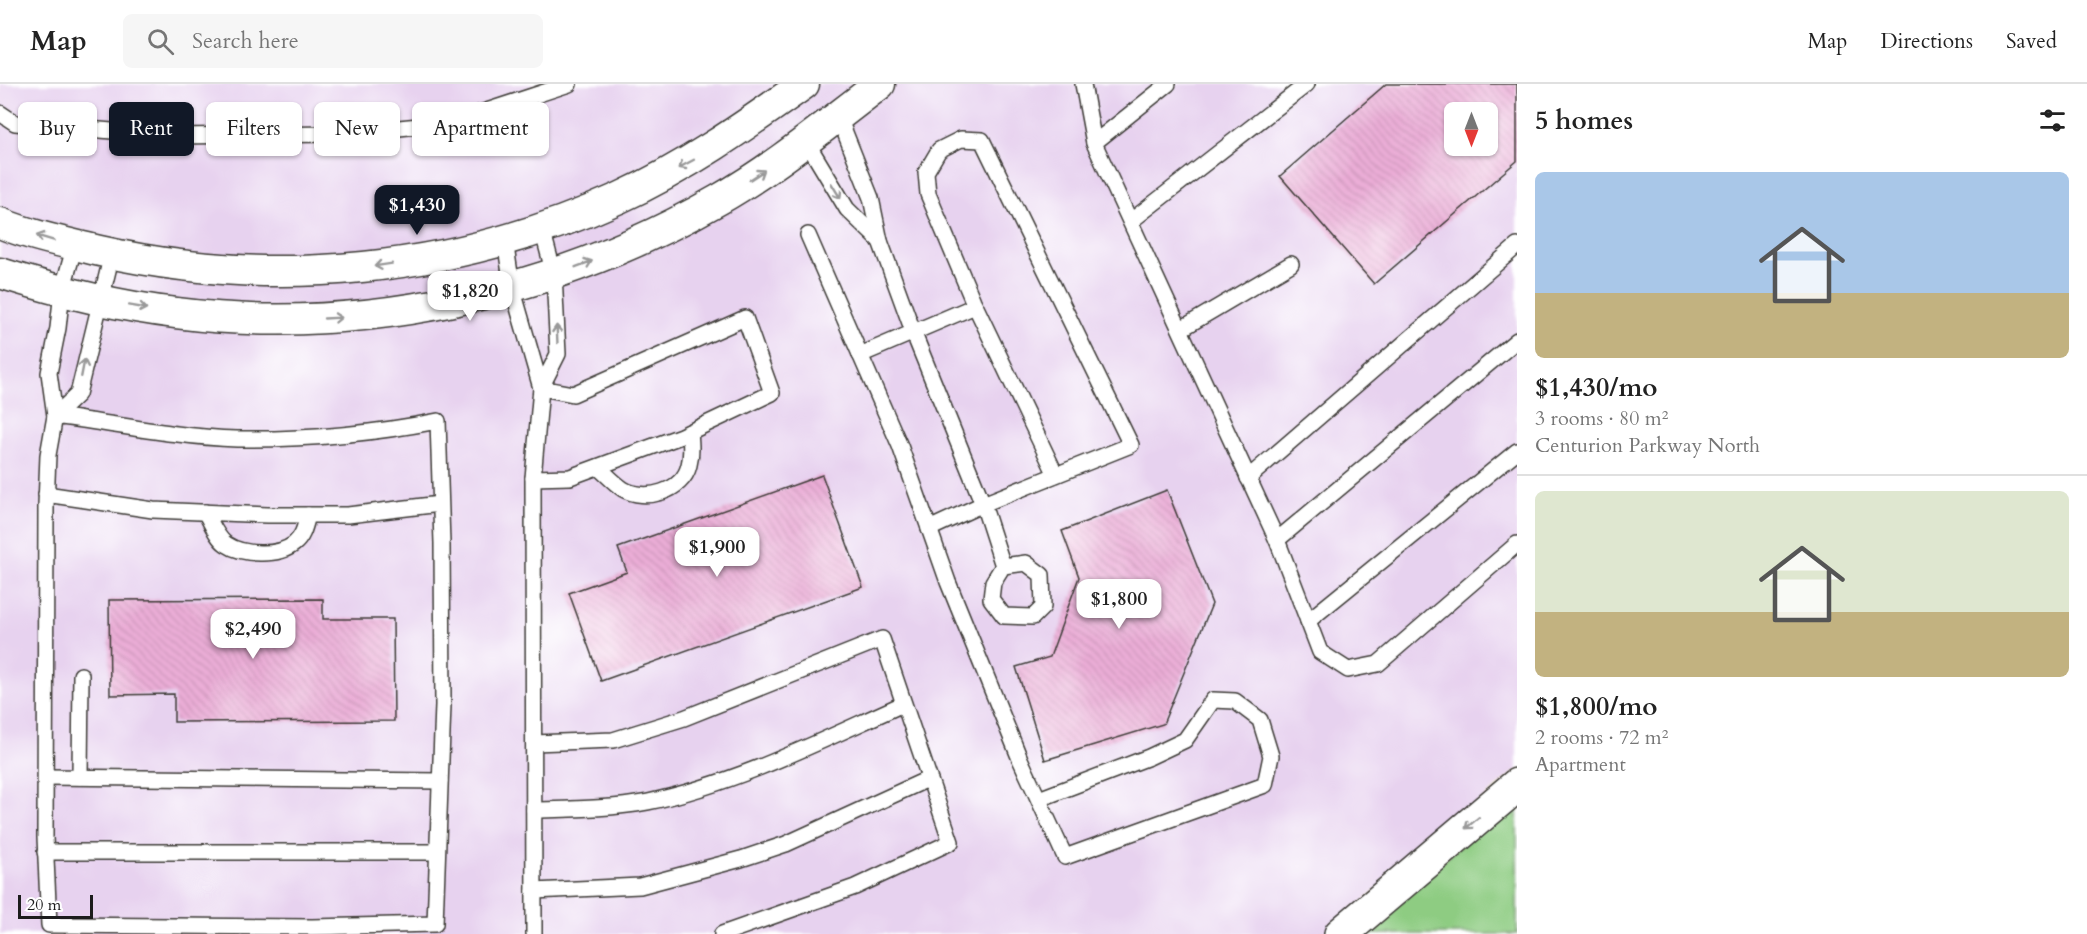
<!DOCTYPE html>
<html lang="en">
<head>
<meta charset="utf-8">
<style>
	:root { --surface:#fff; --page:#f6f6f6; --text:#222; --muted:#767676; --line:#e0e0e0; --accent:#111827 }
	body { margin:0; font-family:Cardo,serif; background:var(--page); color:var(--text); height:100vh; display:flex; flex-direction:column; font-size:22px; white-space:nowrap }
	* { box-sizing:border-box; margin:0 }
	p { font-size:20px; color:var(--muted) }
	.icon { flex:none; width:33px; height:33px; fill:none; stroke:currentColor; stroke-width:2; stroke-linecap:round; stroke-linejoin:round }
	.map { position:relative; flex:1; overflow:hidden }
	.panel { display:flex; flex-direction:column; background:var(--surface); width:570px }
	.panel>* { flex:none }
	.hud { position:absolute; left:18px; top:18px; width:570px; height:54px; display:flex; gap:12px }
	.needle { width:39px; rotate:180deg }
	.tools { position:absolute; left:1444px; top:18px; display:grid; gap:12px }
	.tools a { display:grid; place-items:center; width:54px; height:54px; border-radius:9px; background:var(--surface); box-shadow:0 2px 4px #0004; font-size:30px }
	.scale { position:absolute; left:18px; bottom:15px; width:75px; box-sizing:border-box; padding-left:6px; border:3px solid #1c1c1c; border-top:0; font-size:16px; line-height:21px; white-space:nowrap; color:#1c1c1c; -webkit-text-stroke:4px #fff; paint-order:stroke }
	.price { position:absolute; translate:-50% -51px; padding:0 14px; border-radius:12px; background:#fff; color:#222; font-size:20px; line-height:39px; filter:drop-shadow(0 2px 3px #0008) }
	.price::after { content:''; position:absolute; left:50%; top:36px; width:18px; height:14px; margin-left:-9px; background:inherit; clip-path:polygon(0 0,100% 0,50% 100%) }
	.price.selected { background:var(--accent); color:#fff }
	ul { padding:0; list-style:none }
	li { display:grid; align-content:center; gap:12px; height:318px; padding:0 18px }
	li+li { border-top:2px solid var(--line) }
	li span { display:grid; place-items:center; height:186px; border-radius:9px; color:#555 }
	li>.icon { margin-inline-start:auto }
	span .icon { width:108px; height:108px; fill:#fffc; stroke-width:1 }
	li b { font-size:26px }
	h2 { display:flex; justify-content:space-between; align-items:center; height:72px; padding:0 18px; font-size:26px }
	.tag { padding:0 21px; border-radius:9px; background:var(--surface); box-shadow:0 2px 4px #0004; font-size:21px; line-height:54px }
	.tag.selected { background:var(--accent); color:#fff }
	header { display:flex; align-items:center; gap:36px; box-sizing:border-box; height:84px; padding:0 30px; background:var(--surface); border-bottom:2px solid var(--line) }
	header strong { font-size:28px }
	nav { display:flex; gap:33px; margin-inline-start:auto; font-size:21px }
	.search { width:420px; height:54px; background:var(--page); display:flex; align-items:center; gap:15px; box-sizing:border-box; padding:0 21px; border-radius:9px; color:var(--muted); font-size:22px }
	main { display:flex; flex:1; min-height:0 }
	.map>svg:first-child { display:block }
	.built { fill:#e7d2ef; fill-rule:evenodd }
	.green { fill:#8ecc82; stroke:#55744f; stroke-width:1.5 }
	.building { fill:url(#building-back-hatch); fill-rule:evenodd }
	.lines { fill:none; stroke-linecap:round; stroke-linejoin:round }
	.lane-casing { stroke:#3c3a36; stroke-width:18 }
	.street-casing { stroke:#3c3a36; stroke-width:33 }
	.highway-casing { stroke:#3c3a36; stroke-width:36 }
	.lane { stroke:#fff; stroke-width:15 }
	.street { stroke:#fff; stroke-width:30 }
	.highway { stroke:#fff; stroke-width:33 }
	.oneway { stroke:#999 }
</style>
</head>
<body>
<header>
<strong>Map</strong>
<div class="search"><svg class="icon" aria-label="search" viewBox="0 0 24 24"><circle cx="10" cy="10" r="6"/><path d="M15 15l6 6"/></svg>Search here</div>
<nav><a>Map</a><a>Directions</a><a>Saved</a></nav>
</header>
<main>
<div class="map">
<svg width="1517" height="850" viewBox="0 0 1517 850">
	<defs>
		<pattern id="building-back-hatch" width="6" height="6" patternUnits="userSpaceOnUse" patternTransform="scale(1.5)"><rect width="6" height="6" fill="#ebadd7"/><path d="M-1 5l2 2M0 0l6 6M5-1l2 2" fill="none" stroke="#c994b8"/></pattern>
	</defs>
	<rect width="100%" height="100%" fill="#fff"/>
	<filter id="ink" filterUnits="userSpaceOnUse"><feTurbulence type="fractalNoise" baseFrequency=".0167" numOctaves="2"/><feDisplacementMap in="SourceGraphic" scale="12" xChannelSelector="R" yChannelSelector="G"/><feConvolveMatrix kernelMatrix="1 2 1 2 8 2 1 2 1" color-interpolation-filters="sRGB"/></filter>
	<filter id="wash" filterUnits="userSpaceOnUse"><feTurbulence type="fractalNoise" baseFrequency=".008" numOctaves="4" result="noise"/><feDisplacementMap in="SourceGraphic" scale="24" xChannelSelector="R" yChannelSelector="G"/><feGaussianBlur stdDeviation="1.35" result="paint"/><feColorMatrix in="noise" values="0 0 0 0 0 0 0 0 0 0 0 0 0 0 0 0 0 1.4 0 .05"/><feComposite in="paint" operator="in"/></filter>
	<g filter="url(#wash)">
		<rect width="100%" height="100%" fill="#eee6cb"/>
		<path class="built" d="M0,0H1517V686L1324,850H0ZM1455,28H1488V62H1455Z"/>
		<polygon class="green" points="1517,714 1517,850 1356,850"/>
		<g id="blocks">
			<g class="building">
				<path d="M1386,0H1517V77L1374,200L1280,92ZM1455,28H1488V62H1455Z"/>
				<polygon points="822,391 863,503 601,597 569,509 627,488 618,464"/>
				<polygon points="1167,406 1212,520 1163,640 1045,676 1016,583 1050,573 1079,493 1062,447"/>
				<polygon points="323,515 323,535 393,535 394,637 174,638 174,610 110,611 109,516"/>
			</g>
		</g>
	</g>
	<g filter="url(#ink)">
		<use href="#blocks" fill-opacity="0" stroke="#3c3a36" stroke-width="1.5"/>
		<g class="lines">
			<g class="lane-casing">
				<g id="lane">
					<polyline points="1083,0 1094,59 1277,456 1517,256"/>
					<polyline points="0,29 15,39 173,52 337,50 450,39 569,0"/>
					<polyline points="838,31 871,114 880,157 914,250 983,420 1131,361 982,56 961,55 939,66 926,88 928,110 973,217 1056,391"/>
					<polyline points="806,57 847,125 880,157"/>
					<polyline points="1094,59 1168,0"/>
					<polyline points="1131,137 1307,0"/>
					<polyline points="808,151 900,362 948,498 1020,675 1065,773 1265,701 1271,672 1260,636 1235,617 1213,616 1185,656 1149,673 1039,715"/>
					<polyline points="505,156 512,203 541,304 533,394 570,393 681,352 772,309 745,234 573,310 541,304"/>
					<polyline points="1181,245 1291,180"/>
					<polyline points="860,271 975,222"/>
					<polyline points="541,304 558,270 554,190 542,145"/>
					<path d="M55,332C115,340 177,353 237,355C305,356 371,350 438,337L442,459L443,621L435,840L312,843L49,841L45,753L46,421L48,371L55,332L49,289L58,244L62,207L75,161"/>
					<polyline points="55,332 78,310 112,170"/>
					<path d="M598,383C606,390 614,399 623,405C645,418 683,408 689,381C692,370 691,359 690,348"/>
					<polyline points="533,394 534,850"/>
					<polyline points="1248,394 1517,162"/>
					<polyline points="46,410 153,426 267,431 348,431 440,420"/>
					<path d="M205,428C211,438 217,454 226,460C242,471 278,473 294,460C303,453 305,442 308,431"/>
					<polyline points="929,445 983,420 1003,482"/>
					<polyline points="1277,456 1320,568 1348,586 1378,580 1517,460"/>
					<polygon points="1026,479 1042,491 1043,523 1033,533 1004,532 991,515 993,498 1003,482"/>
					<polyline points="1308,537 1517,367"/>
					<polyline points="534,659 613,656 684,634 882,555 951,758 855,803 722,850"/>
					<polyline points="46,693 440,697"/>
					<polyline points="80,693 81,591"/>
					<path d="M534,726C572,725 611,725 648,718C738,699 820,657 903,620"/>
					<polyline points="45,768 437,768"/>
					<polyline points="534,807 640,802 741,775 786,760 928,695"/>
				</g>
			</g>
			<g class="street-casing">
				<g id="street">
					<path d="M0,139C32,152 67,159 100,167C274,206 456,188 619,114C685,84 745,42 804,0"/>
					<path d="M0,189C57,207 116,222 176,229C363,253 555,209 718,116C776,83 827,40 880,0"/>
				</g>
			</g>
			<g class="highway-casing">
				<polyline id="highway" points="1341,850 1517,701"/>
			</g>
			<use href="#lane" class="lane"/>
			<use href="#street" class="street"/>
			<use href="#highway" class="highway"/>
		</g>
		<defs><path id="oneway-shaft" d="M-6 0H5M1.5-3L5.5 0L1.5 3" fill="none" stroke-width="1.6" stroke-linecap="round" stroke-linejoin="round" transform="scale(1.5)"/></defs>
		<g class="oneway">
			<use href="#oneway-shaft" transform="translate(686 80) rotate(152)"/>
			<use href="#oneway-shaft" transform="translate(757 91) rotate(-33)"/>
			<use href="#oneway-shaft" transform="translate(836 107) rotate(59)"/>
			<use href="#oneway-shaft" transform="translate(45 154) rotate(-163)"/>
			<use href="#oneway-shaft" transform="translate(584 180) rotate(-21)"/>
			<use href="#oneway-shaft" transform="translate(383 181) rotate(171)"/>
			<use href="#oneway-shaft" transform="translate(138 223) rotate(10)"/>
			<use href="#oneway-shaft" transform="translate(333 234) rotate(-3)"/>
			<use href="#oneway-shaft" transform="translate(557 250) rotate(-93)"/>
			<use href="#oneway-shaft" transform="translate(83 284) rotate(-79)"/>
			<use href="#oneway-shaft" transform="translate(1472 739) rotate(140)"/>
		</g>
	</g>
</svg>
<div class="tools">
<a><svg class="needle" viewBox="-14 -14 28 28"><path d="M0-13l5 13h-10z" fill="#e53935"/><path d="M0 13l5-13h-10z" fill="#767676"/></svg></a>
</div>
<div class="scale">20 m</div>
<b class="price selected" style="left:417px;top:152px">$1,430</b>
<b class="price" style="left:470px;top:238px">$1,820</b>
<b class="price" style="left:717px;top:494px">$1,900</b>
<b class="price" style="left:1119px;top:546px">$1,800</b>
<b class="price" style="left:253px;top:576px">$2,490</b>
<div class="hud">
<a class="tag">Buy</a>
<a class="tag selected">Rent</a>
<a class="tag">Filters</a>
<a class="tag">New</a>
<a class="tag">Apartment</a>
</div>
</div>
<section class="panel">
<h2>5 homes<svg class="icon" aria-label="filters" viewBox="0 0 24 24"><path d="M4 7h16M4 17h16"/><circle cx="9" cy="7" r="2"/><circle cx="15" cy="17" r="2"/></svg></h2>
<ul>
<li><span style="background:linear-gradient(#a9c7e8 65%,#c2b280 0)"><svg class="icon" aria-label="home" viewBox="0 0 24 24"><path d="M3 11l9-7 9 7M6 9v11h12V9"/></svg></span><div><b>$1,430/mo</b><p>3 rooms · 80 m²</p><p>Centurion Parkway North</p></div></li>
<li><span style="background:linear-gradient(#dfe7d0 65%,#c2b280 0)"><svg class="icon" aria-label="home" viewBox="0 0 24 24"><path d="M3 11l9-7 9 7M6 9v11h12V9"/></svg></span><div><b>$1,800/mo</b><p>2 rooms · 72 m²</p><p>Apartment</p></div></li>
</ul>
</section>
</main>
</body>
</html>
